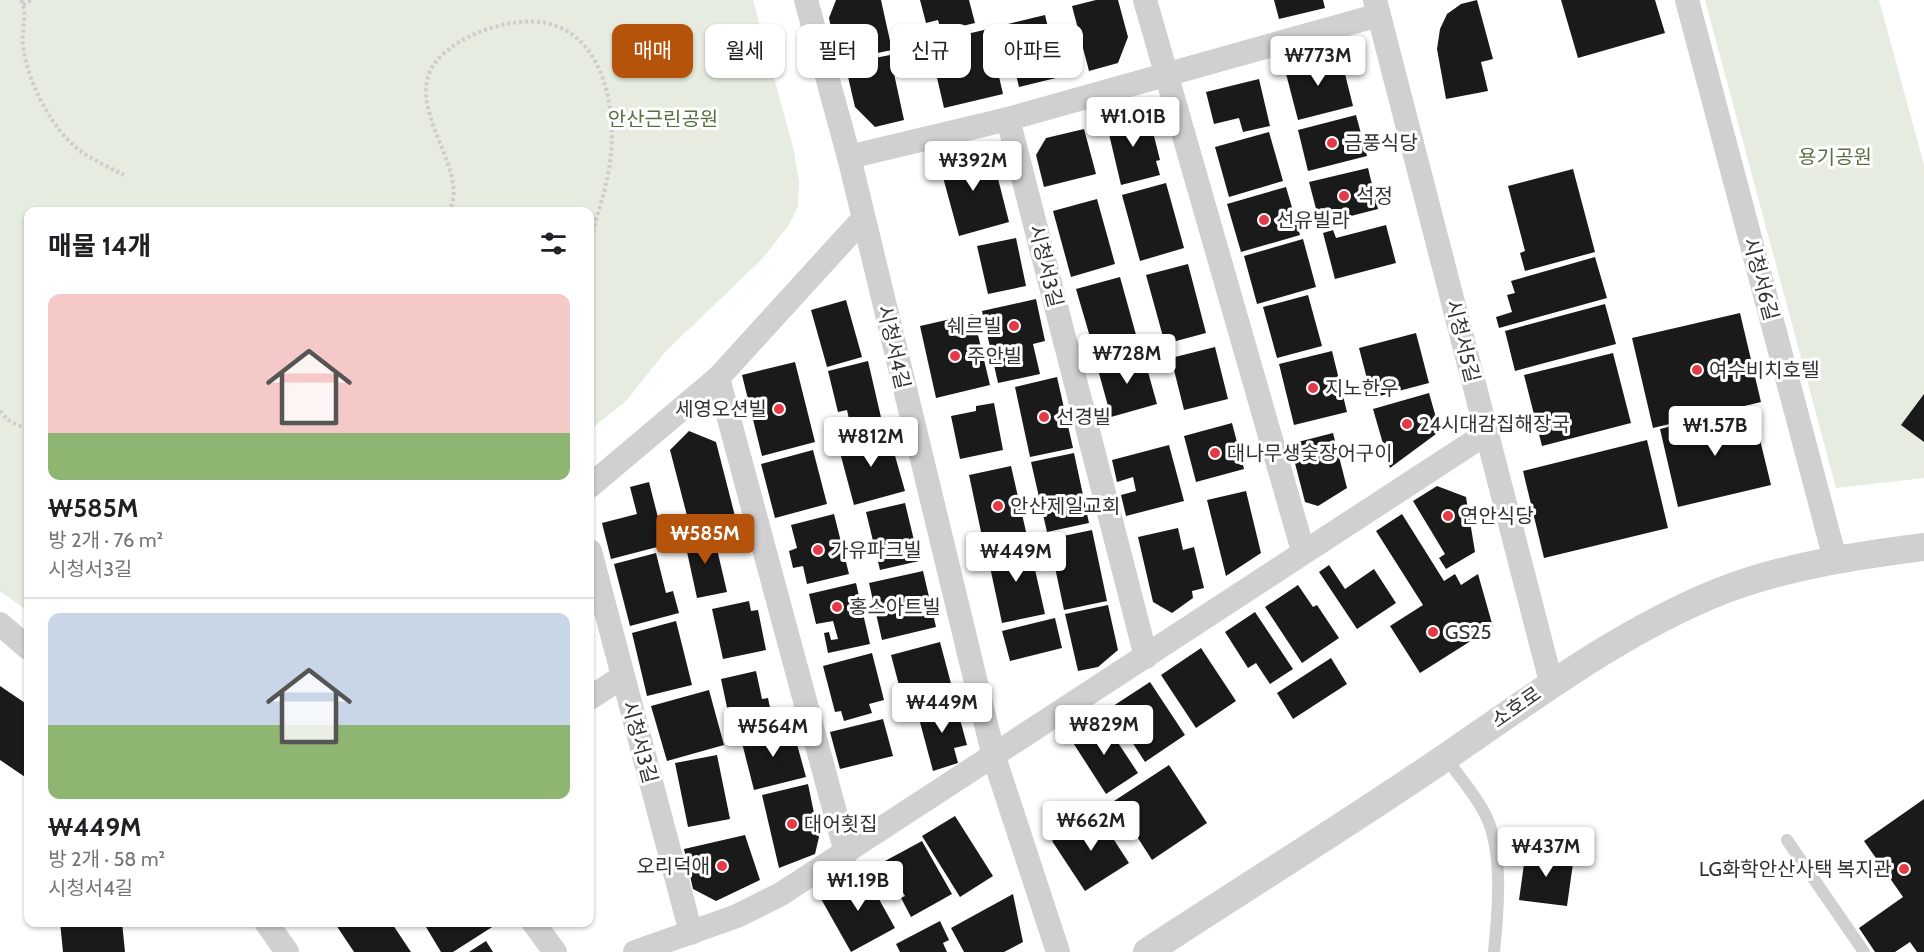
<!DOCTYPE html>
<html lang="ko">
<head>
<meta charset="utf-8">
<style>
	:root { --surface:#fff; --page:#f6f6f6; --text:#202124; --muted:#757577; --line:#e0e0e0; --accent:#b45309 }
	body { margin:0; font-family:Cabin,"Noto Sans KR",sans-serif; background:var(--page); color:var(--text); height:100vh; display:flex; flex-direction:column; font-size:22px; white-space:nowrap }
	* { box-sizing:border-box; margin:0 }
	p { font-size:20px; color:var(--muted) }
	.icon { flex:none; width:33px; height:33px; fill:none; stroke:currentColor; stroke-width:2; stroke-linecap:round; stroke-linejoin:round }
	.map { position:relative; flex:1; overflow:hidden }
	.panel { position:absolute; left:24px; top:207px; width:570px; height:720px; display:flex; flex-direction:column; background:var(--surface); border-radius:12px; box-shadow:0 2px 4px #0004 }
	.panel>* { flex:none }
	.hud { position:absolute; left:612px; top:24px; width:570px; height:54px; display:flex; gap:12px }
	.price { position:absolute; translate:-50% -51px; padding:0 14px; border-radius:6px; background:#fff; color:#222; font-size:20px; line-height:39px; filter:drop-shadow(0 2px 3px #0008) }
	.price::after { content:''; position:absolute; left:50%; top:36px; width:18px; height:14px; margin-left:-9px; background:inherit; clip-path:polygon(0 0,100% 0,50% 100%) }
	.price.selected { background:var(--accent); color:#fff }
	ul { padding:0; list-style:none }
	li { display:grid; align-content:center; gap:12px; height:318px; padding:0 24px }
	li+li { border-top:2px solid var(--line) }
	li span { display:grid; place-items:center; height:186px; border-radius:12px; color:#555 }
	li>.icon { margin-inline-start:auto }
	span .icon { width:108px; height:108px; fill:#fffc; stroke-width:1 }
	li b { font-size:26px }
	h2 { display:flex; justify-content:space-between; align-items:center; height:72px; padding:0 24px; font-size:26px }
	.chip { padding:0 21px; border-radius:12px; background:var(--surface); box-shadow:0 2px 4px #0004; font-size:21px; line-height:54px }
	.chip.selected { background:var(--accent); color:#fff }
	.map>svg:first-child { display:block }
	.green { fill:#e6ecdf }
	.building { fill:#1a1a1a }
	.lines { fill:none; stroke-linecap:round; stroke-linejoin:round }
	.path { stroke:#cdcdcd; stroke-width:4; stroke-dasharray:3 3; stroke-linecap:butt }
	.service { stroke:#d0d0d0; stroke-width:12 }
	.minor { stroke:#d0d0d0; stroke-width:24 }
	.tertiary { stroke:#d0d0d0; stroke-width:28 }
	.poi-dot { fill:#e63946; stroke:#fff; stroke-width:2 }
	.labels { text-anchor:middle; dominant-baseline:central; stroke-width:6; stroke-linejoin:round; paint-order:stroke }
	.park-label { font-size:20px; fill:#56703f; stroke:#fff }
	.poi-label { font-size:20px; fill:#333; stroke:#fff; text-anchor:start }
	.street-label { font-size:20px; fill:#333; stroke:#fff }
</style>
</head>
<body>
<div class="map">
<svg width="1924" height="952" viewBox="0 0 1924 952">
	<rect width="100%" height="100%" fill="#fff"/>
	<g class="green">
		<polygon points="0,0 753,0 794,151 799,182 798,206 789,225 762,259 665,352 626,401 590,430 590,212 28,212 28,611 0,591"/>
		<polygon points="1705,0 1879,0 1924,165 1924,478 1836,488"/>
	</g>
	<g class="building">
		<polygon points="836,0 881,0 892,50 838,61 829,18"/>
		<polygon points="920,0 969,0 975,23 941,31 938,20 926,23"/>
		<polygon points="1096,0 1118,0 1128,37 1118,63 1089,71 1072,6"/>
		<polygon points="1274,0 1323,0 1325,8 1279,19"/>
		<polygon points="1477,0 1493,59 1481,62 1488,91 1446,99 1437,49 1440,29 1447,14 1461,4"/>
		<polygon points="1561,0 1655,0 1665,33 1578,58"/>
		<polygon points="1045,15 1060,77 1019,87 1004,25"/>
		<polygon points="988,29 1003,94 944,108 929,43"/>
		<polygon points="890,55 904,120 875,127 855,107 845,64"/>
		<polygon points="1320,56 1344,70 1353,106 1298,120 1284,66"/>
		<polygon points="1259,79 1270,126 1243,132 1239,118 1214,124 1206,92"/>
		<polygon points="1132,111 1136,128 1151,124 1160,160 1156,161 1160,175 1121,185 1105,117"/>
		<polygon points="1356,115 1367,156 1308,171 1298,130"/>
		<polygon points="1084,129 1096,174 1044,187 1036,155 1046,138"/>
		<polygon points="1269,132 1283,181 1229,197 1215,147"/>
		<polygon points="972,150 994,163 1009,222 959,236 938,159"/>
		<polygon points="1368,168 1378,209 1320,224 1309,182"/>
		<polygon points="1573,169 1595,252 1525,271 1520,253 1525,251 1508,186"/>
		<polygon points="1166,183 1184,248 1140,261 1122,195"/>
		<polygon points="1286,187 1300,235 1241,252 1227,204"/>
		<polygon points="1097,199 1115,264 1071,277 1053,211"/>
		<polygon points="1386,225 1396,263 1335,279 1323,233 1333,230 1336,238"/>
		<polygon points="1016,238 1026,286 988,294 977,246"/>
		<polygon points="1303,239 1316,287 1257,304 1244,256"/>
		<polygon points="1595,257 1607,298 1499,328 1496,317 1512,312 1507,295 1515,293 1511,281"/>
		<polygon points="1188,264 1206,333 1165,344 1146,275"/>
		<polygon points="1120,277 1138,342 1095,354 1076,289"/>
		<polygon points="1308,295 1322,346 1277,358 1263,307"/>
		<polygon points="1036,299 1045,341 1033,344 1040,374 998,383 982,311"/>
		<polygon points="846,300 862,357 827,367 811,310"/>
		<polygon points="1605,304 1616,344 1515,371 1505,331"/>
		<polygon points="1740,313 1761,402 1653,428 1632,338"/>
		<polygon points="973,314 990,385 936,398 920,326"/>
		<polygon points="1416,333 1429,383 1372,398 1359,348"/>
		<polygon points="1215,347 1228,399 1184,410 1171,358"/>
		<polygon points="1332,351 1347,412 1294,425 1279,364"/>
		<polygon points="1613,353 1631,423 1542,446 1524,375"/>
		<polygon points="1143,354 1157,404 1111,417 1097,366"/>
		<polygon points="868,361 883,426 852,433 847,410 838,412 828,371"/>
		<polygon points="795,362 815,442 762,456 742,375"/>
		<polygon points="1057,377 1073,448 1030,457 1015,387"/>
		<polygon points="1429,393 1437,421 1436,434 1390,468 1373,409"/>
		<polygon points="1924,394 1924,442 1901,425"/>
		<polygon points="994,403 1003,450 960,459 951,416 976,411 976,406"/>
		<polygon points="1752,407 1771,485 1678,507 1660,429"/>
		<polygon points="1232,423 1244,469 1196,482 1184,436"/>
		<polygon points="689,431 716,442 736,520 691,531 670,450"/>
		<polygon points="888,431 905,491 854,505 838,445"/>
		<polygon points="1333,433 1347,488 1318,506 1305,502 1290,444"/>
		<polygon points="1647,440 1668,528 1544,558 1523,471"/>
		<polygon points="1169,445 1184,501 1126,516 1121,495 1136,491 1133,477 1117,482 1112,460"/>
		<polygon points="813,450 827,504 775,518 761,464"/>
		<polygon points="1074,453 1089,523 1047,532 1031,462"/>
		<polygon points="1011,466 1027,536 984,546 969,475"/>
		<polygon points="649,482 665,545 611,559 602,523 637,514 630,487"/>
		<polygon points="1437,486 1466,497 1475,552 1446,569 1439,558 1445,554 1413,501"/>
		<polygon points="1246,491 1261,553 1226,576 1207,500"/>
		<polygon points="905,503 919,561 880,570 866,512"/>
		<polygon points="834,514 849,574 807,584 803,566 793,568 789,551 797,548 791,525"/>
		<polygon points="1402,514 1444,581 1455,574 1461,585 1478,574 1493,627 1420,673 1390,626 1423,605 1376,531"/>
		<polygon points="1178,528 1183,550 1194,547 1204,588 1192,591 1193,598 1172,613 1153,602 1138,537"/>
		<polygon points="1092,530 1107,601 1064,610 1049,539"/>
		<polygon points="713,532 727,592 697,598 684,538"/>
		<polygon points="1029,543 1045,614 1002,623 987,553"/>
		<polygon points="656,553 666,593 673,591 679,613 630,626 614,564"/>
		<polygon points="1329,565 1345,589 1374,569 1396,603 1357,629 1319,572"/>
		<polygon points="923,571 936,627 882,640 869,583"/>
		<polygon points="856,583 870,644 828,653 824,633 829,632 831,640 838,639 833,621 816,624 809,594"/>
		<polygon points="1298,585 1313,607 1317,605 1339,638 1302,663 1265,607"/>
		<polygon points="749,601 751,611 758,610 766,650 723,659 712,609"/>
		<polygon points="1108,605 1118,650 1098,667 1078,671 1065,614"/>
		<polygon points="1255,612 1293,669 1270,684 1256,663 1248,668 1225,632"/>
		<polygon points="1055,618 1062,648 1010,661 1002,631"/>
		<polygon points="676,621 692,685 647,696 632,633"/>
		<polygon points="940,642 954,695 905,708 891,655"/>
		<polygon points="1201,648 1236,701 1196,728 1161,675"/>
		<polygon points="872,653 884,700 869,704 872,713 844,721 841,711 835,712 823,666"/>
		<polygon points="1331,658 1347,684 1293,719 1277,693"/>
		<polygon points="756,671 762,699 768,698 773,722 732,731 721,679"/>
		<polygon points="1150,682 1185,735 1145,762 1110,708"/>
		<polygon points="0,686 28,705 28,779 0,760"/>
		<polygon points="709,690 724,745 667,761 651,706"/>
		<polygon points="955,701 967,745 954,748 958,763 933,771 917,711"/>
		<polygon points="1101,717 1138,773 1106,794 1070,738"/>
		<polygon points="883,719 893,756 840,769 830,732"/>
		<polygon points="792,726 806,777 754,790 741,739"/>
		<polygon points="717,755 730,819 688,827 675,763"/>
		<polygon points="1169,765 1207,823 1152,860 1114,801"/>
		<polygon points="808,784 819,837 815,854 779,868 762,795"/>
		<polygon points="1924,799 1924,952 1917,952 1910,942 1895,952 1875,952 1859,928 1903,897 1864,841"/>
		<polygon points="1096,812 1129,863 1085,891 1052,841"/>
		<polygon points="955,816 993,876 960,897 922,836"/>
		<polygon points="745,835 760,880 716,901 693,889 684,849"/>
		<polygon points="922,841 952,894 911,917 901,898 905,896 885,861"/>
		<polygon points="1526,850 1574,856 1567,906 1519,900"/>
		<polygon points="864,872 895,928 851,952 820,897"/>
		<polygon points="1013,894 1023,942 1004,952 964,952 951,928"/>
		<polygon points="940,921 949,940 943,943 947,952 900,952 896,944"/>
		<polygon points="60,922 122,922 125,952 63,952"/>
		<polygon points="334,922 391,922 411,952 354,952"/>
		<polygon points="423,922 500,922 453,952 441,952"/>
		<polygon points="486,941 493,952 469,952"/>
	</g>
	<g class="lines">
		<g class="path">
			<path d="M21,0C28,14 21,30 23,45C27,81 51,128 79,150C92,160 109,167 124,175"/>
			<polyline points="23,5 31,0"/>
			<path d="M448,212C475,171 394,101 441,56C462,36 492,25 520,22C601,14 620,106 609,169C605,193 597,216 590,239"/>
			<polyline points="0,411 8,420 28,430"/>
		</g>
		<g class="service">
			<path d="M1446,757C1458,776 1475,794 1485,814C1504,850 1498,913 1494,952"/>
			<polyline points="1787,840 1864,952"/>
		</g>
		<g class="minor">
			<polyline points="806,0 849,157 994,757 1058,952"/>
			<polyline points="1145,0 1303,551"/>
			<polyline points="1375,0 1551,682"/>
			<polyline points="1687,0 1835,559"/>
			<polyline points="1008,119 1146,657"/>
			<polyline points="849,157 1008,119 1379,15"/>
			<polyline points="718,378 846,853"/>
			<polyline points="590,486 718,378 863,219"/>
			<polyline points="590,551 691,933"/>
			<polyline points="0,624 28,648"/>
			<polyline points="590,698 622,677"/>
			<polyline points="266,922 287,952"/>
			<polyline points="533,922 555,952"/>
			<polyline points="635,952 737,916 781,894 1487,433"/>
		</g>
		<path class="tertiary" d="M1147,952C1246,887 1348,824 1446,757C1534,697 1621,631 1721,591C1786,566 1855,556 1924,547"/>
	</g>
	<g class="poi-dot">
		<circle cx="1332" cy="143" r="6"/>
		<circle cx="1344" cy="196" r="6"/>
		<circle cx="1264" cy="220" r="6"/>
		<circle cx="1014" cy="326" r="6"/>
		<circle cx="955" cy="356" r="6"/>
		<circle cx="1697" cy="370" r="6"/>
		<circle cx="1313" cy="388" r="6"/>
		<circle cx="779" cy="409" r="6"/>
		<circle cx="1044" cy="417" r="6"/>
		<circle cx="1407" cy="424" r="6"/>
		<circle cx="1215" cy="453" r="6"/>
		<circle cx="998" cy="506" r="6"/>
		<circle cx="1448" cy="516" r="6"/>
		<circle cx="818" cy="550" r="6"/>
		<circle cx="837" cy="607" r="6"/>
		<circle cx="1433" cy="632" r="6"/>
		<circle cx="792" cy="824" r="6"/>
		<circle cx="722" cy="866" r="6"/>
		<circle cx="1904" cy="869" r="6"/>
	</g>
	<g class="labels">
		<g class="park-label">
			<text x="663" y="119">안산근린공원</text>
			<text x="1835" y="157">용기공원</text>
		</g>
		<g class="poi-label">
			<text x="1344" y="143">금풍식당</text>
			<text x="1356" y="196">석정</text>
			<text x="1276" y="220">선유빌라</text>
			<text x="1002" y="326" text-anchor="end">쉐르빌</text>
			<text x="967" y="356">주안빌</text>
			<text x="1709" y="370">여수비치호텔</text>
			<text x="1325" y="388">지노한우</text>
			<text x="767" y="409" text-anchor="end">세영오션빌</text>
			<text x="1056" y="417">선경빌</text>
			<text x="1419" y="424">24시대감집해장국</text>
			<text x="1227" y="453">대나무생숯장어구이</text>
			<text x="1010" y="506">안산제일교회</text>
			<text x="1460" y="516">연안식당</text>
			<text x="830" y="550">가유파크빌</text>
			<text x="849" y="607">홍스아트빌</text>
			<text x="1445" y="632">GS25</text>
			<text x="804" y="824">대어횟집</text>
			<text x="710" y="866" text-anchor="end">오리덕애</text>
			<text x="1892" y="869" text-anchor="end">LG화학안산사택 복지관</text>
		</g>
		<g class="street-label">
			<text transform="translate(1046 266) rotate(76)">시청서3길</text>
			<text transform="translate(1761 279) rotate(75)">시청서6길</text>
			<text transform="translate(1463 341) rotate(76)">시청서5길</text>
			<text transform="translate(894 347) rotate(77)">시청서4길</text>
			<text transform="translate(1516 707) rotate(-35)">소호로</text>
			<text transform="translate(640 742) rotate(75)">시청서3길</text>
		</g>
	</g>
</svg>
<b class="price" style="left:1318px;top:87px">₩773M</b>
<b class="price" style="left:1133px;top:148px">₩1.01B</b>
<b class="price" style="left:973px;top:192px">₩392M</b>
<b class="price" style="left:1127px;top:385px">₩728M</b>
<b class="price" style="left:1715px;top:457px">₩1.57B</b>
<b class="price" style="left:871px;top:468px">₩812M</b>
<b class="price selected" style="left:705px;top:565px">₩585M</b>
<b class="price" style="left:1016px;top:583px">₩449M</b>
<b class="price" style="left:942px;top:734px">₩449M</b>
<b class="price" style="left:1104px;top:756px">₩829M</b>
<b class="price" style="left:773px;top:758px">₩564M</b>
<b class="price" style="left:1091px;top:852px">₩662M</b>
<b class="price" style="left:1546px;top:878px">₩437M</b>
<b class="price" style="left:858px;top:912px">₩1.19B</b>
<div class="hud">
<a class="chip selected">매매</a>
<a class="chip">월세</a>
<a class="chip">필터</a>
<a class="chip">신규</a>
<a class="chip">아파트</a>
</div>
<section class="panel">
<h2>매물 14개<svg class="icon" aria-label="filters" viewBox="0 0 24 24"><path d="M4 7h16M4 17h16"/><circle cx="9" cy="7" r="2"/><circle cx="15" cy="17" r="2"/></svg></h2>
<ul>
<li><span style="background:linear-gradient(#f6c9c9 75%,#8fb573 0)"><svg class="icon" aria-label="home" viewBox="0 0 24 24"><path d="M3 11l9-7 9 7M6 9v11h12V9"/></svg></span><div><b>₩585M</b><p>방 2개 · 76 m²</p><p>시청서3길</p></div></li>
<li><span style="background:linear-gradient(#c9d6e8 60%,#8fb573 0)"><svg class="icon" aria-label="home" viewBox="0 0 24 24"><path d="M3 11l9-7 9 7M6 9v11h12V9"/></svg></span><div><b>₩449M</b><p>방 2개 · 58 m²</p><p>시청서4길</p></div></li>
</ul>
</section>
</div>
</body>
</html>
